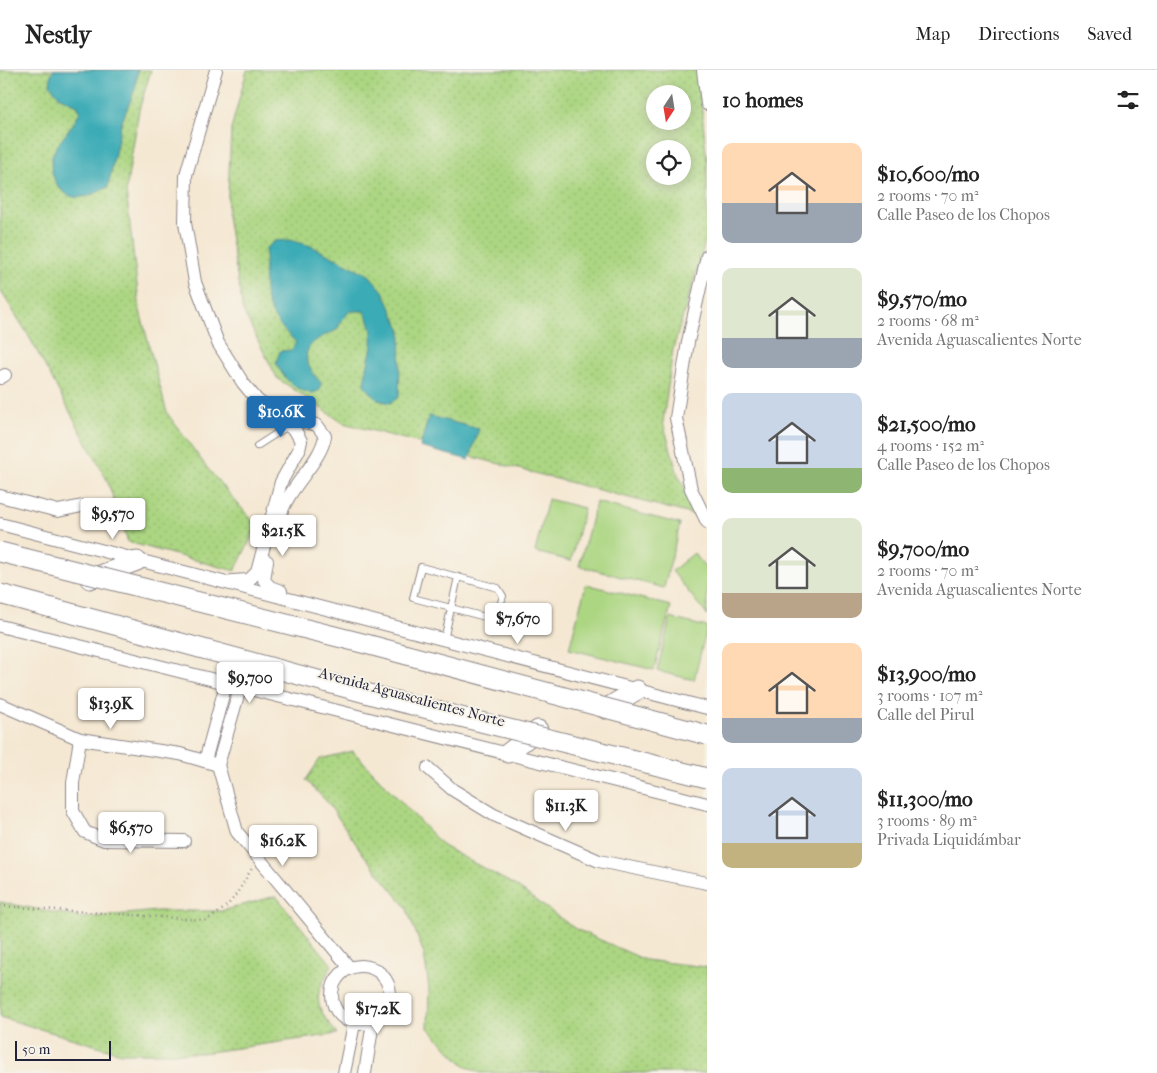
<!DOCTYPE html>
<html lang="en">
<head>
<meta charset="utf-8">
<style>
	:root { --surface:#fff; --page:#f2f2f2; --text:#222; --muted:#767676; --line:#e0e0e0; --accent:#1f6fb2 }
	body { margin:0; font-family:"IM FELL French Canon",serif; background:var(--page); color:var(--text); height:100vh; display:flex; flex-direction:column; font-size:19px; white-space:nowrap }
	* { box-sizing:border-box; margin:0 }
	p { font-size:16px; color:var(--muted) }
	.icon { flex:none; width:28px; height:28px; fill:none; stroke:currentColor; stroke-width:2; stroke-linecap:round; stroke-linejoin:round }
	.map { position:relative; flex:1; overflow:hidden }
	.panel { display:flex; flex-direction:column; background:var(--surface); width:450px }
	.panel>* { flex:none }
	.needle { width:32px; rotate:192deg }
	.controls { position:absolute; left:646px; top:15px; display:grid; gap:10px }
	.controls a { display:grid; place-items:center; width:45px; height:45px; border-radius:50%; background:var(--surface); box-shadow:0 2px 12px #0003; font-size:25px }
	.scale { position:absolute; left:15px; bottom:12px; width:96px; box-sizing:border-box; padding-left:5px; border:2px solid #22223b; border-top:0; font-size:14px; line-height:18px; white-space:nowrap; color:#22223b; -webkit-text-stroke:4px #f7f3e8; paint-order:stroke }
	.price { position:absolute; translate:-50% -42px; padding:0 11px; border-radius:5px; background:#fff; color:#222; font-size:16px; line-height:32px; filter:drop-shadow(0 1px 2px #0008) }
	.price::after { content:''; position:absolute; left:50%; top:30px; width:15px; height:11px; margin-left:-8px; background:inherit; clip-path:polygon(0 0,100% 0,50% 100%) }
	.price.active { background:var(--accent); color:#fff }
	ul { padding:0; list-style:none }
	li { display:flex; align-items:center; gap:15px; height:125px; padding:0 15px }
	li span { display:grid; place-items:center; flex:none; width:140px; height:100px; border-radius:10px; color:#555 }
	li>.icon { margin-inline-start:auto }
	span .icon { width:60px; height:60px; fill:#fffc; stroke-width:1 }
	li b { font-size:21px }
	h2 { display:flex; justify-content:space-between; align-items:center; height:60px; padding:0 15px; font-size:21px }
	header { display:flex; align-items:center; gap:30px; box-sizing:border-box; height:70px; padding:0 25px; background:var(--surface); border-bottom:1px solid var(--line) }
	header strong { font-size:24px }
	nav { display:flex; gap:28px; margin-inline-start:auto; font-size:18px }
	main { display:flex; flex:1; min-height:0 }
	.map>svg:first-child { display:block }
	.grass { fill:url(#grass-dots); stroke:#677c5e; fill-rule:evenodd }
	.pitch { fill:#acd682; stroke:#677c5e }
	.water { fill:#3aabb6; stroke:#2e6678 }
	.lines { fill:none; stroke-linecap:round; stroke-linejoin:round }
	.service-casing { stroke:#8c8587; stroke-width:8 }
	.minor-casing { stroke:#8c8587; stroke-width:14 }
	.primary-casing { stroke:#8c8587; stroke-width:21 }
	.path { stroke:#8c8587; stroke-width:2.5; stroke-dasharray:1 4; stroke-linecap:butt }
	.service { stroke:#fff; stroke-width:6 }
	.minor { stroke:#fff; stroke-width:12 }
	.primary { stroke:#fff; stroke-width:19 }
	.primary-bridge-casing { stroke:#8c8587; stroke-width:21; stroke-linecap:butt }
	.primary-bridge { stroke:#fff; stroke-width:19 }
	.labels { text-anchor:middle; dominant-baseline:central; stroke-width:4; stroke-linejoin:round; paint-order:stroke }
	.street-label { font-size:15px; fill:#22223b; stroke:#f7f3e8 }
</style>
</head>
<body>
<header>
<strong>Nestly</strong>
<nav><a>Map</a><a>Directions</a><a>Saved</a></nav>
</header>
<main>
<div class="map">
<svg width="707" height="1003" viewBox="0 0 707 1003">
	<defs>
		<pattern id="grass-dots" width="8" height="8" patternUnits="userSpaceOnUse" patternTransform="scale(1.25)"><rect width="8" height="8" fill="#acd682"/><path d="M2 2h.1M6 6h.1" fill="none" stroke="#94b771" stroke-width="1.8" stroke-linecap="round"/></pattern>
	</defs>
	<rect width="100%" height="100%" fill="#f7f3e8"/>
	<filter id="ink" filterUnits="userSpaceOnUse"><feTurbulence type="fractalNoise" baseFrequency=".02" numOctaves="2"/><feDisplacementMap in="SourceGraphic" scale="10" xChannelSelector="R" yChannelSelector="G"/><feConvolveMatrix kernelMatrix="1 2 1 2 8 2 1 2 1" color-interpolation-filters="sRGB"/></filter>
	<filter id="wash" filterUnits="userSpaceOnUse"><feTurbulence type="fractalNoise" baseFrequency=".0096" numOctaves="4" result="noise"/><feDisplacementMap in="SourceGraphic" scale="20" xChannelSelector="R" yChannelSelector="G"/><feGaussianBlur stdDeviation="1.12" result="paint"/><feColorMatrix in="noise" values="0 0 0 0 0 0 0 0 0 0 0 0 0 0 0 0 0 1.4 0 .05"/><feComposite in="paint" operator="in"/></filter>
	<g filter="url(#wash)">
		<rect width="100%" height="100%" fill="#f5e8d3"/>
		<g class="grass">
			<polygon points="0,0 151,0 139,40 126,120 140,241 167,343 208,399 257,456 235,501 128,472 107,410 27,263 0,220"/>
			<path d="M247,0H698L707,92V166L673,279L663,352L678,405L702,447L343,353L277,308L243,241L227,146L231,59ZM655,24H682V51H655ZM655,79H682V106H655Z"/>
			<polygon points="353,681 443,776 516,816 574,858 645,890 707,897 707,1003 480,1003 463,994 428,958 429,918 424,884 406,837 363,784 328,733 306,710 320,689"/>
			<path d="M276,826L332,895C313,928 313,933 337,964L202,983H121L0,947V832L83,848L157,841H221Z"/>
		</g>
		<g class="pitch">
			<polygon points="548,429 584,438 571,491 535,482"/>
			<polygon points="596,432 680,454 664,518 579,496"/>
			<polygon points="694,483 707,499 707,545 672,501"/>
			<polygon points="586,514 671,536 654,600 569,579"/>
			<polygon points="670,548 707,557 694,610 657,601"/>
		</g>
		<g class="water">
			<path d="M54,0H138L135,19L121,54L108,117C100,121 91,126 82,127C60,131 46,102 53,84C59,69 73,59 80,41L77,35L60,27L50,15L51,4Z"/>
			<path d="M290,170L311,176L369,205L383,221L401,261L399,327L390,333L378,330L364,315C367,286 381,269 364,241H350L342,250L337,260C306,272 295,284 321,313L320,320L313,323C295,321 284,309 276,293L280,281L292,280L296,272C261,240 263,223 266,178L275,171Z"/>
			<polygon points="429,346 479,359 469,390 420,377"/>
		</g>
	</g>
	<g filter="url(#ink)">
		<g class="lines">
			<g class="service-casing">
				<g id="service">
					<polyline points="257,376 288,356"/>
					<polygon points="421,497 498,518 503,526 497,545 489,548 413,528"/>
					<polyline points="444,570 458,507"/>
				</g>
			</g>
			<g class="minor-casing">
				<g id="minor">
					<polyline points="216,0 186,105 185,153 195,212 218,273 243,313 257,330 296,362 301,371 299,380 281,412 257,502 249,510 232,511"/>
					<polyline points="703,0 707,34"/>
					<polyline points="707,186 688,272 676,348 691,419 707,452"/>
					<polyline points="0,308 5,305"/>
					<path d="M278,343L298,351L317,355L325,366C321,392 289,416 280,446"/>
					<polyline points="0,426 58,441 82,436"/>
					<polyline points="0,454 707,638"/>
					<polyline points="267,491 264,510 270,517 281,521"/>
					<path d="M0,556C235,617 472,673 707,734"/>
					<polyline points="240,618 218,695 237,762 349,897"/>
					<polyline points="0,634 80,669 180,684 218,695"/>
					<polyline points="80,669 73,713 73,741 85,762 104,770 184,771"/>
					<polyline points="205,691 226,614"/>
					<polyline points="428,698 453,720 494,745 599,791 707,813"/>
					<circle cx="361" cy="925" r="29"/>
					<polyline points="344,1003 354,954"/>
					<polyline points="365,1003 373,952"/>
				</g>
			</g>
			<g class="primary-casing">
				<g id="primary">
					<polyline points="90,509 137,491"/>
					<polyline points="605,639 637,620"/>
					<polyline points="508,683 538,660"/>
				</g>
			</g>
			<path class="path" d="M0,836L205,850C230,840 239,820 252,798"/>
			<use href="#service" class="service"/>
			<use href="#minor" class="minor"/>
			<use href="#primary" class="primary"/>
			<g class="primary-bridge-casing">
				<g id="primary-bridge">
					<polyline points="0,482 366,574 707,665"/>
					<polyline points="0,524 384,628 707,708"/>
				</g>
			</g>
			<use href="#primary-bridge" class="primary-bridge"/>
		</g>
	</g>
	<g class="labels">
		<g class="street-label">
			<text transform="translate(412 627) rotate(15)">Avenida Aguascalientes Norte</text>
		</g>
	</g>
</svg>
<div class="controls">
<a><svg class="needle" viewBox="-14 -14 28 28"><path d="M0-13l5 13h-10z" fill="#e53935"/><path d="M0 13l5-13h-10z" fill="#767676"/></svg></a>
<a><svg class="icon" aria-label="locate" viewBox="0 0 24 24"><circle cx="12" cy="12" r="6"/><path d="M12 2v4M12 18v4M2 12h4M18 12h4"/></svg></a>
</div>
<div class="scale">50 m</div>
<b class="price active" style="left:281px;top:368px">$10.6K</b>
<b class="price" style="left:113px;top:470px">$9,570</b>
<b class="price" style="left:283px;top:487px">$21.5K</b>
<b class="price" style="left:518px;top:575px">$7,670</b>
<b class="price" style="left:250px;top:634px">$9,700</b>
<b class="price" style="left:111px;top:660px">$13.9K</b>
<b class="price" style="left:566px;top:762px">$11.3K</b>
<b class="price" style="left:131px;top:784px">$6,570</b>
<b class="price" style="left:283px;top:797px">$16.2K</b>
<b class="price" style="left:378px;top:965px">$17.2K</b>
</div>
<section class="panel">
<h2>10 homes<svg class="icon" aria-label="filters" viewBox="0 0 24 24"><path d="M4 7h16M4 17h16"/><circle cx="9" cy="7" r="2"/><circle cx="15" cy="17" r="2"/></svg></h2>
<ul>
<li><span style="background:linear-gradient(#ffd9b3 60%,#9aa5b1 0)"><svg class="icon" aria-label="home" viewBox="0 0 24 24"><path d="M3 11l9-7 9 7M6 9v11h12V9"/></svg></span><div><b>$10,600/mo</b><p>2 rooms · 70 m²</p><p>Calle Paseo de los Chopos</p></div></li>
<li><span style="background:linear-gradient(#dfe7d0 70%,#9aa5b1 0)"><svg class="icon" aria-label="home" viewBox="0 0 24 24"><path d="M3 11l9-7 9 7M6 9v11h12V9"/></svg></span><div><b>$9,570/mo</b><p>2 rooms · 68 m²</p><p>Avenida Aguascalientes Norte</p></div></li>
<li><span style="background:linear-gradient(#c9d6e8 75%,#8fb573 0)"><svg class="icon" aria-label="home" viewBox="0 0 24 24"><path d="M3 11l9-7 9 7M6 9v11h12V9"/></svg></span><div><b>$21,500/mo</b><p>4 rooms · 152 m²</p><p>Calle Paseo de los Chopos</p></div></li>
<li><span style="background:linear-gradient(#dfe7d0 75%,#b9a48a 0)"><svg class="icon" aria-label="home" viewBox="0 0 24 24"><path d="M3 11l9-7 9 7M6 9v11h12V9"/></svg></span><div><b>$9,700/mo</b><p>2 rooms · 70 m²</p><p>Avenida Aguascalientes Norte</p></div></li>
<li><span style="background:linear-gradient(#ffd9b3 75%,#9aa5b1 0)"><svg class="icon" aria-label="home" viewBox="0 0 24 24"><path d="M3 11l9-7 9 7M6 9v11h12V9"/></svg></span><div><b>$13,900/mo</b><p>3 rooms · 107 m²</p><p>Calle del Pirul</p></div></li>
<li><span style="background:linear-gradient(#c9d6e8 75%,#c2b280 0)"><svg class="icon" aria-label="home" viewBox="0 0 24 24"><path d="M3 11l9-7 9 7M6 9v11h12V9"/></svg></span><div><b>$11,300/mo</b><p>3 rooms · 89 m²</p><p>Privada Liquidámbar</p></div></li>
</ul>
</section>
</main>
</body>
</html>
